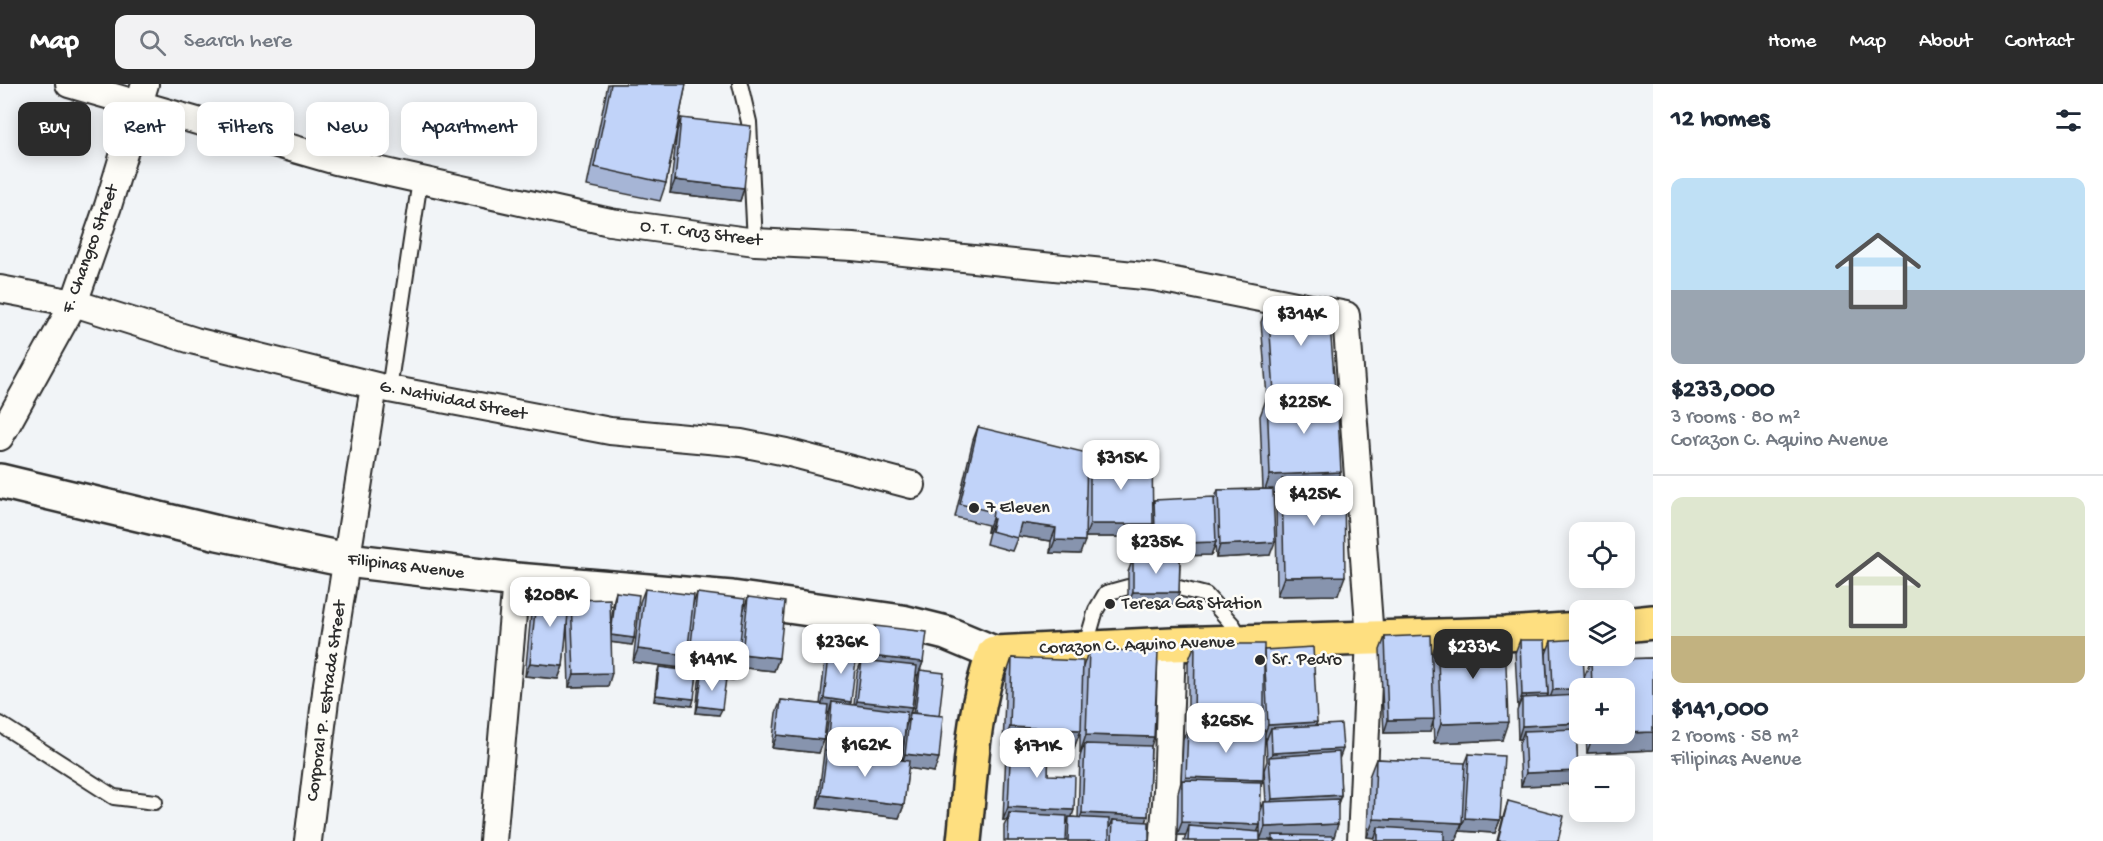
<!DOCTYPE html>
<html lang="en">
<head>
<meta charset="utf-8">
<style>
	:root { --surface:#fff; --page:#f2f2f3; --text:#1f2937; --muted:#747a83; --line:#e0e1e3; --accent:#2b2b2b }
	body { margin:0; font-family:"Gochi Hand",sans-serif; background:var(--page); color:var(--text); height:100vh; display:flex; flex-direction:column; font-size:22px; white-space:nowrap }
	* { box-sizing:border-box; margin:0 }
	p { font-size:20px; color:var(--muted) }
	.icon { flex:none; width:33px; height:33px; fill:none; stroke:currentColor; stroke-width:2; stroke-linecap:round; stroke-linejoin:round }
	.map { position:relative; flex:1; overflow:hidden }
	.panel { display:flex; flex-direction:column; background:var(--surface); width:450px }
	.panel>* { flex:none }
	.top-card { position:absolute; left:18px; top:18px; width:570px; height:54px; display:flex; gap:12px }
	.fabs { position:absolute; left:1569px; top:438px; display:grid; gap:12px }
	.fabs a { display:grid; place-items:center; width:66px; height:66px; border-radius:12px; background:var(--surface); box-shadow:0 3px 15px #0003; font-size:30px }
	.price { position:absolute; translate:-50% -51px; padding:0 14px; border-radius:12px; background:#fff; color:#222; font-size:20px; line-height:39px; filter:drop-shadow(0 2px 3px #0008) }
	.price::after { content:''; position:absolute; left:50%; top:36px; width:18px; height:14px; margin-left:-9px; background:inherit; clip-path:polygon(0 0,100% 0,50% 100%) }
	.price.active { background:var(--accent); color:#fff }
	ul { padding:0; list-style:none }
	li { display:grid; align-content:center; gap:12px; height:318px; padding:0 18px }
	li+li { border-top:2px solid var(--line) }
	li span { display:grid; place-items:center; height:186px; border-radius:12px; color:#555 }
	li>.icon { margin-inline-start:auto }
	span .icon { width:108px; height:108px; fill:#fffc; stroke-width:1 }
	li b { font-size:26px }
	h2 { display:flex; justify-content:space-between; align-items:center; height:72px; padding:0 18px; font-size:26px }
	.pill { padding:0 21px; border-radius:12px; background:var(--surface); box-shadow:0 3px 15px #0003; font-size:21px; line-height:54px }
	.pill.active { background:var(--accent); color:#fff }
	header { display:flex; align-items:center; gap:36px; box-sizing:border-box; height:84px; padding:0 30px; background:var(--accent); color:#fff }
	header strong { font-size:28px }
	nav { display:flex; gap:33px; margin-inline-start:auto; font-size:21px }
	.search { width:420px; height:54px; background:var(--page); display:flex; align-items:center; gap:15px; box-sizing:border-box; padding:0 21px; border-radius:12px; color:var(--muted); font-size:22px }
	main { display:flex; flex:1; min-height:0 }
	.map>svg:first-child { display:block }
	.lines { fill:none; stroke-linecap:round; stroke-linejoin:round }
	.service-casing { stroke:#2b2b2b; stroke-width:18 }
	.minor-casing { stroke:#2b2b2b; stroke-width:30 }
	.tertiary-casing { stroke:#2b2b2b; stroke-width:38 }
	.primary-casing { stroke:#2b2b2b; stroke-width:38 }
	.service { stroke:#fdfcf7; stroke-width:14 }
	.minor { stroke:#fdfcf7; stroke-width:26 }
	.tertiary { stroke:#fdfcf7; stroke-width:33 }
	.primary { stroke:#fedf80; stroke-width:33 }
	.wall { fill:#a6b5d6; stroke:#2b2b2b; stroke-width:1.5; fill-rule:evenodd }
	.shaded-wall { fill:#8794ae; stroke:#2b2b2b; stroke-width:1.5 }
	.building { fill:#c1d3f9; stroke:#2b2b2b; stroke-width:1.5 }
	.poi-dot { fill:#2b2b2b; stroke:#fdfcf7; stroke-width:2 }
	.labels { text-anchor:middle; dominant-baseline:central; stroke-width:5; stroke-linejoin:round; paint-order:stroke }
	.street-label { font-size:18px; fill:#2b2b2b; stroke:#fdfcf7 }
	.poi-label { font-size:18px; fill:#2b2b2b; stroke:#fdfcf7; text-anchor:start }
</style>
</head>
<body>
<header>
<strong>Map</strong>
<div class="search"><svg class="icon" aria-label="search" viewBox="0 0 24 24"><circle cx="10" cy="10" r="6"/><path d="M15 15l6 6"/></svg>Search here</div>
<nav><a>Home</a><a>Map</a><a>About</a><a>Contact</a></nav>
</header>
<main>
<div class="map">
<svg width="1653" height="757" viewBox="0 0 1653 757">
	<rect width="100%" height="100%" fill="#f1f4f7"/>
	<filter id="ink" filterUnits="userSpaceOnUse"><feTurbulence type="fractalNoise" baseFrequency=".0167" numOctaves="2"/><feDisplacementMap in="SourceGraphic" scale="12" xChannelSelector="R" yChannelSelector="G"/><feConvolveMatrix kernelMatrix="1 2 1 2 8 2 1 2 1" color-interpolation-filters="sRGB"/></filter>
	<g filter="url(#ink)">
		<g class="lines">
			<g class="service-casing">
				<g id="service">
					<polyline points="740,0 749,38 755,158"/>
					<polyline points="389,305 420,96"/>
					<polyline points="1175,503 1206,511 1233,541 1242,557"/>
					<polyline points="1085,564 1096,526 1106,509 1128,503"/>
					<polyline points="0,640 114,713 155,718"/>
				</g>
			</g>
			<g class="minor-casing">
				<g id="minor">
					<polyline points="69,0 336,77 610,138 755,158 853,163 1154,193 1346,231 1370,554 1361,757"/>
					<polyline points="0,205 74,219 195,257 389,305 610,347 741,359 786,368 912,401"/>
					<polyline points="0,353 74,219 108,122 145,0"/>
					<polyline points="308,757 327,600 374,302"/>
					<polyline points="493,757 516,496"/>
					<polyline points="1163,757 1167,706 1172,560"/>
				</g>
			</g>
			<g class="tertiary-casing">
				<polyline id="tertiary" points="0,397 218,449 347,476 516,496 732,514 902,538 946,549 994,569"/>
			</g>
			<g class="primary-casing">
				<g id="primary">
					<polyline points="1624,541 1653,538"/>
					<path d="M964,757C971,695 971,628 994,569L1172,560L1506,550L1580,545"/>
				</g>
			</g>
			<use href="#service" class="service"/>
			<use href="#minor" class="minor"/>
			<use href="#tertiary" class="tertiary"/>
			<use href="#primary" class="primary"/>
		</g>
		<g class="wall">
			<polygon points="608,0 686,0 666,99 660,117 587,102"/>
			<polygon points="681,34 744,104 740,117 670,109 677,47"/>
			<polygon points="1268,220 1333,311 1338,394 1338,511 1277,512 1276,414 1278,409 1273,409 1270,471 1216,474 1215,460 1211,471 1181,472 1180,477 1179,508 1175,521 1128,521 1128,488 1133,475 1151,475 1150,447 1148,453 1085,453 1080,470 1050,469 1051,457 1018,452 1012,467 986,460 989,448 987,448 988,441 955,433 973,356 978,343 1087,382 1090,374 1153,420 1154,416 1214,416 1218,406 1263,405 1260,332 1267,313 1261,238"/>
			<polygon points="645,505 687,571 682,584 633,578 640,518"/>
			<polygon points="537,506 568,525 571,516 611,540 614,515 616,508 634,554 632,561 611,558 608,602 569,603 567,538 563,582 558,595 525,592 532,519"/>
			<polygon points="697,509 744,525 748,513 779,574 774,587 737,583 733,596 726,595 719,631 696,629 699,598 701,592 697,591 692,622 654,617 657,590 659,583 685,586 692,523"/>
			<path d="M875,542L923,578L920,586L934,688L908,684L904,721L899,734L817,724L829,629L827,628L824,656L819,669L772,664L776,629L781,616L820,620L825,577L830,564L850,621H854L857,589L862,576L867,577L870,555ZM916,591H918L913,629H910L906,642L902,676H901L906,636H908L912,623Z"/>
			<polygon points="1385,553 1432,571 1437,555 1502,656 1434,659 1433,637 1430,648 1384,649 1380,566"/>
			<polygon points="1520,556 1548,610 1547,613 1548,612 1546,570 1551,557 1584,594 1591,576 1653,574 1653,666 1587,669 1586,650 1624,650 1624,604 1580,604 1580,617 1578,617 1579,639 1576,647 1578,687 1573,700 1521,702 1519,660 1521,655 1518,655 1517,627 1518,624 1515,569"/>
			<path d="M1195,560L1264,566L1339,675L1341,711L1338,720L1333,757H1271L1272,756H1260V751V757H1184L1186,751H1177L1178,709L1181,698L1183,656L1188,643V578ZM1265,654H1267L1266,657L1267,677L1264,686L1266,718H1264L1260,729L1261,703ZM1260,739V748H1257L1260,741Z"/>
			<path d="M1089,565L1151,664L1148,732L1146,738L1149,757H1004V742L1007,736H1003L1006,668L1008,661H1003L1006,592L1012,574L1083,583ZM1080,646V669H1081L1080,673L1078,734L1072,733L1048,691L1049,663L1074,664Z"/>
			<polygon points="1469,670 1500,736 1495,749 1460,747 1460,746 1456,757 1374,757 1375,754 1367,753 1369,693 1376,675 1465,680"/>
			<polygon points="1508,717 1558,757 1497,757 1504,730"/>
		</g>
		<g class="shaded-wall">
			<polygon points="675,96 744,104 740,117 670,109"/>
			<polygon points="1335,305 1328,323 1268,327 1274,309"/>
			<polygon points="1341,388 1334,406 1282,395 1278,409 1264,409 1270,391"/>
			<polygon points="992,435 994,435 989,448 987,448"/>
			<polygon points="1021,439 1056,444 1051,457 1017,452"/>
			<polygon points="1090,440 1153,440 1148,453 1085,453"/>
			<polygon points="1055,456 1085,457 1080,470 1050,469"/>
			<polygon points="1216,458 1211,471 1181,472 1177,485 1152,486 1156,473 1181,459"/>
			<polygon points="1275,458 1270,471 1216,474 1220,461"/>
			<polygon points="1345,492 1338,511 1277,512 1284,493"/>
			<polygon points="1133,508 1179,508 1175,521 1128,521"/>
			<polygon points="611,551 634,554 632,561 609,558"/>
			<polygon points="638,565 687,571 682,584 633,578"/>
			<polygon points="742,570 779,574 774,587 737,583 733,596 685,590 689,577 737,583"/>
			<polygon points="871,572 923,578 918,591 867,585"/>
			<polygon points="530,579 563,582 558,595 525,592"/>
			<polygon points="612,589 608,602 569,603 574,590"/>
			<polygon points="1580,604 1580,617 1548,619 1553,606"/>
			<polygon points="1548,610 1543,623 1522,614 1518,624 1522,611"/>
			<polygon points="656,611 694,615 692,622 654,617"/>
			<polygon points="824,614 851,618 846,631 832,618 829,629 819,627"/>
			<polygon points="857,617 912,623 908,636 853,630"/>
			<polygon points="698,622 722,625 719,631 696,629"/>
			<polygon points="1434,635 1430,648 1384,649 1388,636"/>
			<polygon points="1194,636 1264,636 1257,654 1188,654"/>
			<polygon points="1317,638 1312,651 1271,644 1267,654 1263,654 1268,641"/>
			<polygon points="1508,638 1502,656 1434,659 1441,640"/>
			<polygon points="1579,639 1575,652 1524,647 1521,655 1518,655 1522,642"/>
			<polygon points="1010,643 1081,646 1074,664 1010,661 1011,655 1008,661 1003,661"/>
			<polygon points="1653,648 1653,666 1587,669 1593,651"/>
			<polygon points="777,651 824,656 819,669 772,664"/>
			<polygon points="1086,651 1154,653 1148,672 1085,660 1081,669 1080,669"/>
			<polygon points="828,664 902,673 897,686 826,667"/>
			<polygon points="1343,665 1338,678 1269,678 1272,669"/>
			<polygon points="905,670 939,674 934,688 901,683"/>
			<polygon points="1578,687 1573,700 1521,702 1526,689"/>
			<polygon points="1186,693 1263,696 1259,709 1182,703"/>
			<polygon points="821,711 904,721 899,734 817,724"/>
			<polygon points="1341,711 1336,724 1267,729 1272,715"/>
			<polygon points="1008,723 1074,726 1070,739 1069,733 1067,739 1009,729 1007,736 1003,736"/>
			<polygon points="1082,729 1148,732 1144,745 1113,736 1110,743 1077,742"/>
			<polygon points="1465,734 1500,736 1495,749 1460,747"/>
			<polygon points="1374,735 1462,739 1456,757 1378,754 1378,743 1375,754 1367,753"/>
			<polygon points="1182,738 1260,741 1255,754 1189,742 1186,751 1177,751"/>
			<polygon points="1338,740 1334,753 1273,756 1273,751 1272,756 1260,756 1265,743"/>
		</g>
		<g class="building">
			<polygon points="611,0 686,0 666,99 594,83"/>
			<polygon points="681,34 751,42 744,104 675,96"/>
			<polygon points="1328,216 1335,305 1274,309 1268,220"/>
			<polygon points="1337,311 1341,388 1270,391 1267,313"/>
			<polygon points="978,343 1087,369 1085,457 1055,456 1056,444 1021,439 1017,454 991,447 994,435 992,435 993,428 960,420"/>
			<polygon points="1090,374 1152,374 1153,440 1090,440"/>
			<polygon points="1344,394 1345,492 1284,493 1282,395"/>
			<polygon points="1273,405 1275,458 1220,461 1218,406"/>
			<polygon points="1214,413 1216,458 1181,459 1181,472 1156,473 1154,416"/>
			<polygon points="1133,475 1180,475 1179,508 1133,508"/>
			<polygon points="645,505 694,511 687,571 638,565"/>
			<polygon points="537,506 570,509 563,582 530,579"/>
			<polygon points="616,508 639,511 634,554 611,551"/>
			<polygon points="697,509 745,515 737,583 689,577"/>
			<polygon points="748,513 785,518 779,574 742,570"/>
			<polygon points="610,515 612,589 574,590 571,516"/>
			<polygon points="875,542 927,548 923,578 871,572"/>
			<polygon points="1431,551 1434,635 1388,636 1385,553"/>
			<polygon points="1505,552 1508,638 1441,640 1437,555"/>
			<polygon points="1580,555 1580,572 1583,572 1585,604 1553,606 1551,557"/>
			<polygon points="1520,556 1545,556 1548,610 1522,611"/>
			<polygon points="1195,560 1264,560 1264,636 1194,636"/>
			<polygon points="1313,563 1317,638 1268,641 1264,566"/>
			<polygon points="830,564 857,567 851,618 824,614"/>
			<polygon points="1089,565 1158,568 1154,653 1086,651"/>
			<polygon points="1012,574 1083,577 1081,646 1010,643"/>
			<polygon points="1653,574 1653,648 1624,649 1624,604 1592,604 1591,576"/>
			<polygon points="862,576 917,582 912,623 857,617"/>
			<polygon points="659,583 697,588 694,615 656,611"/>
			<polygon points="920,586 944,589 939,632 915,629"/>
			<polygon points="702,591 726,594 722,625 698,622"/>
			<polygon points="1578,611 1579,639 1522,642 1522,614"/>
			<polygon points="781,616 828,621 824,656 777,651"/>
			<polygon points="832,618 907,628 902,673 828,664"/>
			<polygon points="910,629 943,632 939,674 905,670"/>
			<polygon points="1341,640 1343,665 1272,669 1271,644"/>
			<polygon points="1188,643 1265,646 1263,696 1186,693"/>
			<polygon points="1576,645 1578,687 1526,689 1524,647"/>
			<polygon points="1593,650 1622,650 1593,651"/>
			<polygon points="1011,655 1049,656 1048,691 1075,692 1074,726 1008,723"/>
			<polygon points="1085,660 1151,662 1148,732 1082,729"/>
			<polygon points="827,666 909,677 904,721 821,711"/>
			<polygon points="1339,668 1341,711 1272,715 1269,673"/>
			<polygon points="1469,670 1504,672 1500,736 1465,734"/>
			<polygon points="1376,675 1465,679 1462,739 1374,735"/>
			<polygon points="1182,696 1261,698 1260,741 1182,738"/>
			<polygon points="1338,715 1338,740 1265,743 1264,718"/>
			<polygon points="1508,717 1564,732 1558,757 1498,757"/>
			<polygon points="1009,729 1067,732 1066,757 1008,757"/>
			<polygon points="1069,733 1109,735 1109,757 1068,757"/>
			<polygon points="1113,736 1149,738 1149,757 1112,757"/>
			<polygon points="1189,742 1260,748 1260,757 1188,757"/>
			<polygon points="1378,743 1444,747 1444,757 1378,757"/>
			<polygon points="1273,751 1333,752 1333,757 1273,757"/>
		</g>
	</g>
	<g class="poi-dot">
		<circle cx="974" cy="424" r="6"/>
		<circle cx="1110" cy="520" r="6"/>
		<circle cx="1260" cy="576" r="6"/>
	</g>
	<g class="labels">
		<g class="street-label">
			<text transform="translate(701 150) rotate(7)">O. T. Cruz Street</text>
			<text transform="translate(91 165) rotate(-70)">F. Changco Street</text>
			<text transform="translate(453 317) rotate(11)">G. Natividad Street</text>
			<text transform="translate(406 483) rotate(7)">Filipinas Avenue</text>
			<text transform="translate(1137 562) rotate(-2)">Corazon C. Aquino Avenue</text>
			<text transform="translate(327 617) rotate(-82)">Corporal P. Estrada Street</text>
		</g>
		<g class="poi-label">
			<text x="986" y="424">7 Eleven</text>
			<text x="1122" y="520">Teresa Gas Station</text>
			<text x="1272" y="576">Sr. Pedro</text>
		</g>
	</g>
</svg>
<div class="fabs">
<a><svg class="icon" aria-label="locate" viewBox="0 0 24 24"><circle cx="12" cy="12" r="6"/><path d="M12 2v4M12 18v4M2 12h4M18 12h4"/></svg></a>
<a><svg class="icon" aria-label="layers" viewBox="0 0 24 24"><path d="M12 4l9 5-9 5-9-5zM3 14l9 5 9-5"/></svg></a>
<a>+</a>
<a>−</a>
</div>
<b class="price" style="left:1301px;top:263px">$314K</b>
<b class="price" style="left:1304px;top:351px">$225K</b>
<b class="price" style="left:1121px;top:407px">$315K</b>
<b class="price" style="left:1314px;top:443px">$425K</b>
<b class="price" style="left:1156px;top:491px">$235K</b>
<b class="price" style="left:550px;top:544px">$208K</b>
<b class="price" style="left:841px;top:591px">$236K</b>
<b class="price active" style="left:1473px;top:596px">$233K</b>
<b class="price" style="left:712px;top:608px">$141K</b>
<b class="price" style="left:1226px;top:670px">$265K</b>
<b class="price" style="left:865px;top:694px">$162K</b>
<b class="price" style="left:1037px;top:695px">$171K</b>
<div class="top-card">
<a class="pill active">Buy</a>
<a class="pill">Rent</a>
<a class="pill">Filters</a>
<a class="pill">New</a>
<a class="pill">Apartment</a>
</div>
</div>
<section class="panel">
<h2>12 homes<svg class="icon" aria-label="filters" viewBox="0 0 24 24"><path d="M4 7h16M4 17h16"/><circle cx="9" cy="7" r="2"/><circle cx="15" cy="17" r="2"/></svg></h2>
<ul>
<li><span style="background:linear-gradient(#bfe0f5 60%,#9aa5b1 0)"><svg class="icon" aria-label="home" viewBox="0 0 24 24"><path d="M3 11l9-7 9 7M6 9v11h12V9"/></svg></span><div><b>$233,000</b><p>3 rooms · 80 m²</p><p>Corazon C. Aquino Avenue</p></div></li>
<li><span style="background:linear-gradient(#dfe7d0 75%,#c2b280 0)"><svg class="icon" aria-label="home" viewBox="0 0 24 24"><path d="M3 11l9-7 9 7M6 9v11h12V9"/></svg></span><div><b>$141,000</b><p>2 rooms · 58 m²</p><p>Filipinas Avenue</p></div></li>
</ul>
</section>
</main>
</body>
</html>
